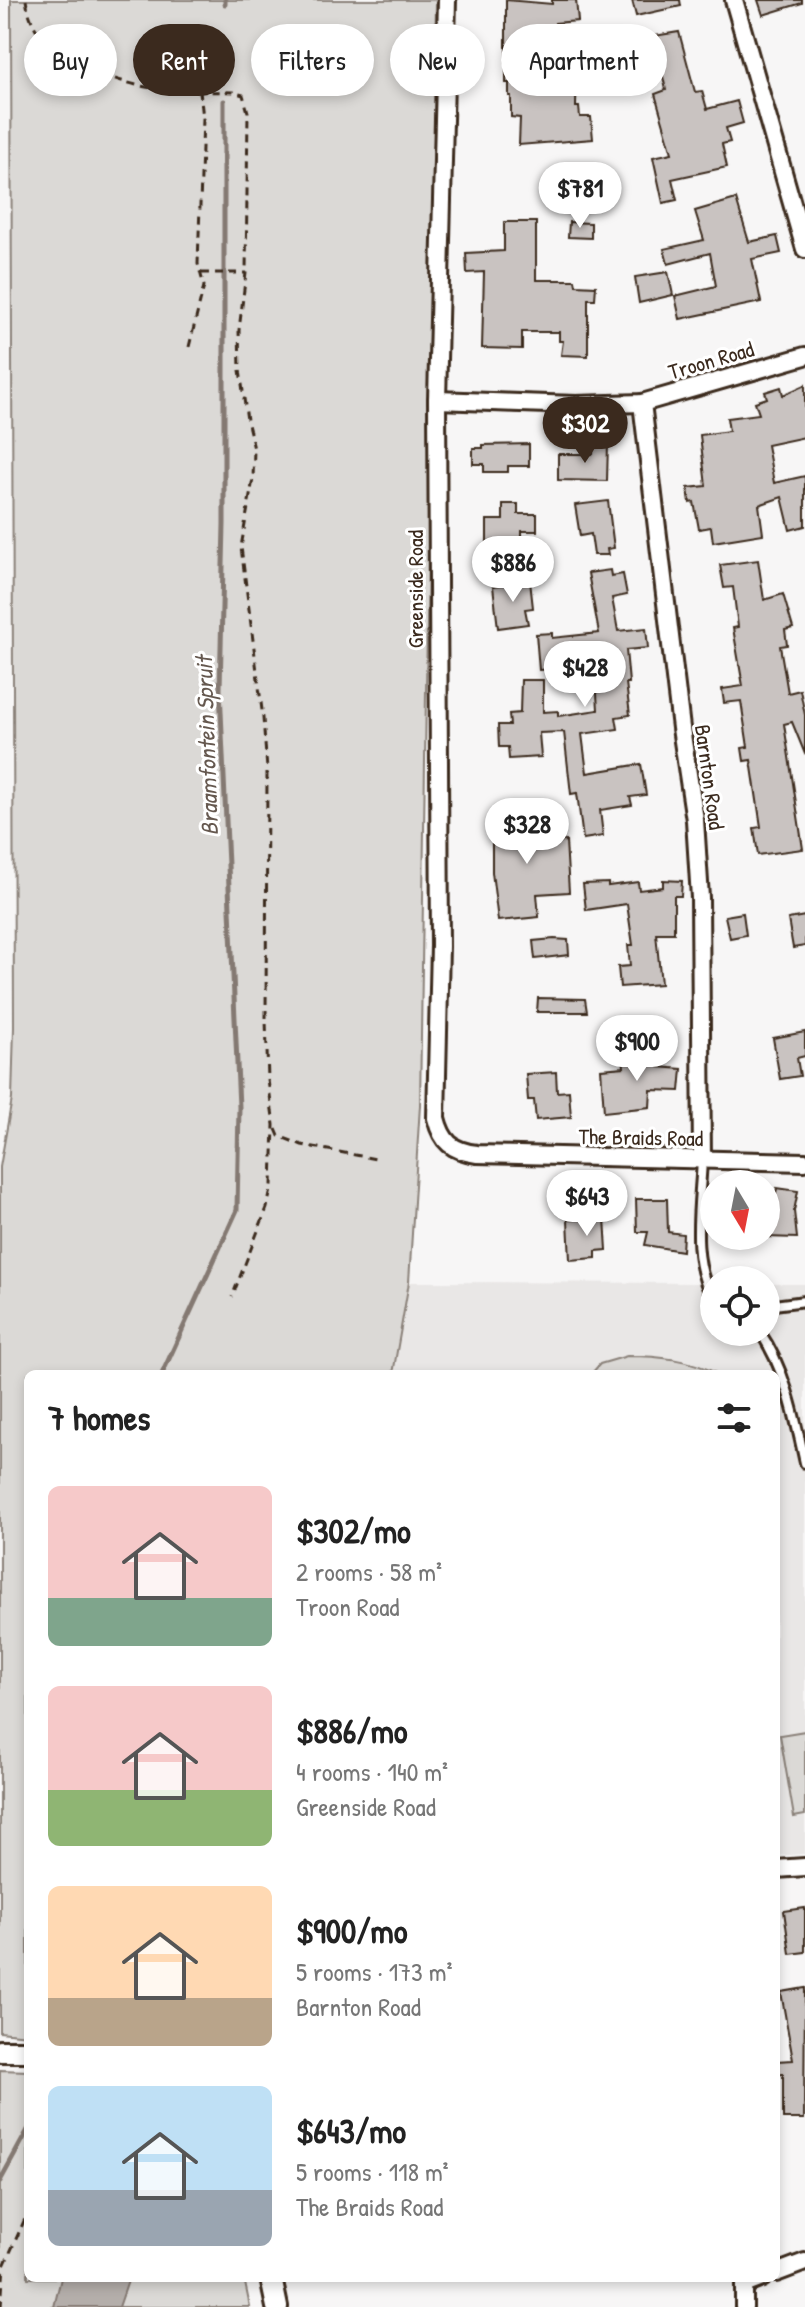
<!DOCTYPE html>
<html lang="en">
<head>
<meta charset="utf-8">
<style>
	:root { --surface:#fff; --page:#f6f6f6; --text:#222; --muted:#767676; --accent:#3b2a1e }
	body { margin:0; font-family:"Patrick Hand",sans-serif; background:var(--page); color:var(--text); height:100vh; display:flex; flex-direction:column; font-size:30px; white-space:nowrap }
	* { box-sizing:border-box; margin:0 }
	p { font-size:26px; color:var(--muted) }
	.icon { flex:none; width:44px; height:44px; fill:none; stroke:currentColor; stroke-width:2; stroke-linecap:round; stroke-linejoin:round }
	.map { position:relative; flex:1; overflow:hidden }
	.details { position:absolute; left:24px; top:1370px; width:756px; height:912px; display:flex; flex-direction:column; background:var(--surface); border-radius:12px; box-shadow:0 4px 12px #0003 }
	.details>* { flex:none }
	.top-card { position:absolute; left:24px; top:24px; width:758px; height:72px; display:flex; gap:16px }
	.needle { width:52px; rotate:170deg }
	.tools { position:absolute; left:700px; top:1170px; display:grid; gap:16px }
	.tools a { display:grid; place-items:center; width:80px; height:80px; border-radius:50%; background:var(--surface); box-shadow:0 4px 12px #0003; font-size:40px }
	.price { position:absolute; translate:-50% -68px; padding:0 18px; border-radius:28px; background:#fff; color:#222; font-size:26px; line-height:52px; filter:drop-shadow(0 2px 4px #0008) }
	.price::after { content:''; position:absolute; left:50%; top:48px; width:24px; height:18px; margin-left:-12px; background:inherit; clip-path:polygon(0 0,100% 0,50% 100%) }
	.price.active { background:var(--accent); color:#fff }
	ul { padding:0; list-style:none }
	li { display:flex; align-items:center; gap:24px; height:200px; padding:0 24px }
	li span { display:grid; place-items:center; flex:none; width:224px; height:160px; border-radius:12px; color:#555 }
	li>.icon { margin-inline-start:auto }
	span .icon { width:96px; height:96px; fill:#fffc; stroke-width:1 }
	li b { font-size:34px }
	h2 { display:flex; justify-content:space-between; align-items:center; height:96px; padding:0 24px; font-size:34px }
	.chip { padding:0 28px; border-radius:36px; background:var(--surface); box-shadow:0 4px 12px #0003; font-size:28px; line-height:72px }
	.chip.active { background:var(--accent); color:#fff }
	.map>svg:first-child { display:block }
	.built { fill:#e9e7e6 }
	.green { fill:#dbd9d6; stroke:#8b827a; stroke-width:2 }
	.water { fill:#b4aeaa; stroke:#847972; stroke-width:2 }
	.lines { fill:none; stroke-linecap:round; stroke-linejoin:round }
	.stream { stroke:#847972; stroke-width:5 }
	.building { fill:#c9c3c1; stroke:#3b2a1e; stroke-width:2 }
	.service-casing { stroke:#3b2a1e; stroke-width:14 }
	.minor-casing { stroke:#3b2a1e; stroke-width:22 }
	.tertiary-casing { stroke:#3b2a1e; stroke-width:26 }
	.path { stroke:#3b2a1e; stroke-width:3; stroke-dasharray:8 6; stroke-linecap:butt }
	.service { stroke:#fff; stroke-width:8 }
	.minor { stroke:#fff; stroke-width:16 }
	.tertiary { stroke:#fff; stroke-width:20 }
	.labels { text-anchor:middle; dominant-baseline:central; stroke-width:6; stroke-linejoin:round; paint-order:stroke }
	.street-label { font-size:22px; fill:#3b2a1e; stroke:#fff }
	.water-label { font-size:24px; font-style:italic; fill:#65584f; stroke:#fff }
</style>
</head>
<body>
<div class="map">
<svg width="805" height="2307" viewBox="0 0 805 2307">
	<rect width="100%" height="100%" fill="#f7f6f6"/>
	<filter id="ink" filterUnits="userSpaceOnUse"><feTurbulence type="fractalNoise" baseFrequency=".0125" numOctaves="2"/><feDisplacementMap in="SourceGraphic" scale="16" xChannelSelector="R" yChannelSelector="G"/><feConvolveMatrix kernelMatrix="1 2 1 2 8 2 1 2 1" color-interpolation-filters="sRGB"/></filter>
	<g filter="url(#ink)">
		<polygon class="built" points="409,1282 714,1283 714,1332 766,1332 766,1284 805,1284 805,1854 776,1856 776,1374 393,1374"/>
		<g class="green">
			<polygon points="11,0 436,0 420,1105 409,1282 393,1374 28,1374 28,2035 0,2032 0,1167 12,1099 14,1027"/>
			<path d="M627,1356C658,1356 690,1359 718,1374H591L600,1364Z"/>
			<polygon points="805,1731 805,1815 794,1817 780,1735"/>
			<polygon points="0,2070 28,2071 28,2278 244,2278 250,2307 0,2307"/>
		</g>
		<polygon class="water" points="61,2278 129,2278 119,2307 54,2307"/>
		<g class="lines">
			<g class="stream">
				<polyline points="225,4 225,0"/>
				<polyline points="162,1374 237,1210 239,1107 220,689 224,524 224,101"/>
				<polyline points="0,2181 28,2130"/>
			</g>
		</g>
		<g class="building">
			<polygon points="506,0 552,4 552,0 576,0 578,21 555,23 553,50 604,51 604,57 577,62 576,107 579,107 580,117 591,117 593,139 519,145 520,118 511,117 511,96 509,96 509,83 506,83"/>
			<polygon points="632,0 680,0 681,6 636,16"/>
			<polygon points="758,0 802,0 802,3 763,15"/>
			<polygon points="679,32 695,92 702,91 707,109 737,101 743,123 726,128 730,142 722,144 727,167 672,179 677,200 663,203 653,157 672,153 655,94 666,90 654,36"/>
			<polygon points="736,199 749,242 777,236 781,253 752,259 761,302 680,319 675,296 716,286 710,253 668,264 664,249 704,240 695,211"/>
			<polygon points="504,222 536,222 536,280 575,280 576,285 596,286 595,299 588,299 588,356 561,355 563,341 559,341 559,332 522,332 522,349 482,348 484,272 467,273 466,253 504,251"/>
			<polygon points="569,222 591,223 591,238 568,237"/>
			<polygon points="668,272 673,295 639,303 635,277"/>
			<polygon points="805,385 805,437 767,445 774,483 805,476 805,526 790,530 782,497 759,505 763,534 713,542 711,527 699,529 694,502 690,503 688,488 706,486 700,435 729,431 727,418 759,414 755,402 767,398 765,392 781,387 783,395"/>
			<polygon points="594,442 608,443 607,481 558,480 558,454 593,454"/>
			<polygon points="529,444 529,466 508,466 508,472 484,472 484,464 473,464 473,448 483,448 483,445"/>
			<polygon points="608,501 614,548 607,549 608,555 594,555 591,534 580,536 575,505"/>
			<polygon points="503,504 518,504 518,514 537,514 537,531 522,531 522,555 487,555 487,520 503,520"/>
			<polygon points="758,560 764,600 783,594 793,628 785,630 787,645 780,646 788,693 800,690 805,715 805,754 792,722 784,724 803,849 758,855 754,828 761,827 751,760 744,761 742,748 748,747 741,701 724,703 722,689 743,686 733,628 738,627 733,587 724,588 720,565"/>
			<polygon points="610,570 611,576 623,574 627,595 612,598 618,631 646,628 648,648 626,650 629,683 626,683 630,715 616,717 618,729 582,734 587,773 641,764 646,795 630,797 632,805 600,810 603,836 583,839 577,793 571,794 564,732 539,733 541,757 509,759 508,747 499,747 498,725 510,725 509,714 520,713 521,680 543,680 543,712 558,711 558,716 598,710 594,647 553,650 555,669 539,670 536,634 552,633 552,638 599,633 588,573"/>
			<polygon points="530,581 533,608 525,609 528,624 498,628 493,586"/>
			<polygon points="548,805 550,842 566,841 569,892 537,894 539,917 498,921 492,872 492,825 534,824 533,806"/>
			<polygon points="663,880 682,881 681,896 674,896 674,933 656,933 661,984 620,987 618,967 630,966 628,945 633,945 627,904 586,910 583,884 608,883 608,886 638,882 639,890 663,887"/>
			<polygon points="743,913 746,935 730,938 725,916"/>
			<polygon points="805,916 805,946 793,948 788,919"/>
			<polygon points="554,939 568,940 569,955 535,959 533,941"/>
			<polygon points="538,998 585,999 587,1012 537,1012"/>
			<polygon points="805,1032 805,1056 797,1058 800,1076 780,1079 773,1038"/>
			<polygon points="658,1055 659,1067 682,1069 680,1091 651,1090 650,1107 604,1112 601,1069 624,1067 623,1058"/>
			<polygon points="556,1072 557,1092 569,1091 571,1117 536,1120 534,1100 528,1100 526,1074"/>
			<polygon points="777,1188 798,1191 794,1211 797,1238 766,1237 766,1201 775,1199"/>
			<polygon points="636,1199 667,1199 668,1232 683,1234 682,1251 645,1245 648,1232 637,1232"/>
			<polygon points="605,1218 607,1250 596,1251 596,1258 570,1260 568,1220"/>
			<polygon points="805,1908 805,1952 790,1954 784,1911"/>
			<polygon points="805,1988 804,2119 783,2119 783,2074 776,2075 776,2061 793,2060 781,1992"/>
		</g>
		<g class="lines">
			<g class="service-casing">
				<g id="service">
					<path d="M702,1160C700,1205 689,1260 714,1301"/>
					<polyline points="766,1306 805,1301"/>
					<path d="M760,1332C786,1370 795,1418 805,1463"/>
				</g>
			</g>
			<g class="minor-casing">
				<g id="minor">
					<path d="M447,0L437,400L440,946L436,1118C442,1142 452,1151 477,1154L805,1162"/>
					<polyline points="734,0 805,249"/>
					<polyline points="437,400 576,405 642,403 805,356"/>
					<polyline points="642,403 681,728 695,820 700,898 702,1160"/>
					<polyline points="776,1869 805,1867"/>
					<polyline points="776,2273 805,2262"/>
					<polyline points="744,2278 744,2307"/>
					<polyline points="744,2285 762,2278"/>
				</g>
			</g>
			<g class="tertiary-casing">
				<g id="tertiary">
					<polyline points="0,2051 28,2051"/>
					<polyline points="271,2278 277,2307"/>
				</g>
			</g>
			<g class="path">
				<path d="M26,0C28,12 32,25 40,35C62,64 122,84 157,89C182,93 208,91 233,92L243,95L248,112L246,273L239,330L240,370L247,420L254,449L253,479L241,547L263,718L267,769L266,1020L268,1080L274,1125L272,1185L267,1208L232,1297"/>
				<polyline points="201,273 246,273"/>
				<polyline points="189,347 204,286 198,264 203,118 200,91"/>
				<polyline points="276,1129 279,1136 302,1145 376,1159"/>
				<polyline points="1,2307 4,2266 28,2212"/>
			</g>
			<use href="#service" class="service"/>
			<use href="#minor" class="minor"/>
			<use href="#tertiary" class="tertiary"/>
		</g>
	</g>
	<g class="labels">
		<g class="street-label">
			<text transform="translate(711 360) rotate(-16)">Troon Road</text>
			<text transform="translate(415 589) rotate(-90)">Greenside Road</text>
			<text transform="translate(710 777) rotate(82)">Barnton Road</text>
			<text transform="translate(641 1137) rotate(1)">The Braids Road</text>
		</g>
		<g class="water-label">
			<text transform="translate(206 746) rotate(-92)">Braamfontein Spruit</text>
		</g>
	</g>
</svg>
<div class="tools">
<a><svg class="needle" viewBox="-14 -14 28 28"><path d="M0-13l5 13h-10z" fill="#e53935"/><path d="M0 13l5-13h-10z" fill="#767676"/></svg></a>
<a><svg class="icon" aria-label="locate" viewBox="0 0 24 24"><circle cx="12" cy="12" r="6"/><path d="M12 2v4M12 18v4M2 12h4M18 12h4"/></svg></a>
</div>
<b class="price" style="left:580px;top:230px">$781</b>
<b class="price active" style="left:585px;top:465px">$302</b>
<b class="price" style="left:513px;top:604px">$886</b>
<b class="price" style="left:585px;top:709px">$428</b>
<b class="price" style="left:527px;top:866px">$328</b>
<b class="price" style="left:637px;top:1083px">$900</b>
<b class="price" style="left:587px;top:1238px">$643</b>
<div class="top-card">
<a class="chip">Buy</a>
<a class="chip active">Rent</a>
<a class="chip">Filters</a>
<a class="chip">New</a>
<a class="chip">Apartment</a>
</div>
<section class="details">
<h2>7 homes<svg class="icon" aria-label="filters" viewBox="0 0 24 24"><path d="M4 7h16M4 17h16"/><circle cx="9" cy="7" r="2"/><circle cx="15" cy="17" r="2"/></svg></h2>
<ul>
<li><span style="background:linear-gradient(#f6c9c9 70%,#7fa58c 0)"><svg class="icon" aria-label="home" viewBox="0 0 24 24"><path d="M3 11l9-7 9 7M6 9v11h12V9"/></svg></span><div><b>$302/mo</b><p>2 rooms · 58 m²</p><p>Troon Road</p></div></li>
<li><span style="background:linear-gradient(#f6c9c9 65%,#8fb573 0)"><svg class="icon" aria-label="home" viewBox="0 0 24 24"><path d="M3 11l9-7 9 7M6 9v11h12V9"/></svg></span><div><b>$886/mo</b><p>4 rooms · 140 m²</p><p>Greenside Road</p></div></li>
<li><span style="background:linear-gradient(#ffd9b3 70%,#b9a48a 0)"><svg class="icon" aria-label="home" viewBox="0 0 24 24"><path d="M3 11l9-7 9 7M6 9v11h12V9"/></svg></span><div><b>$900/mo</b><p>5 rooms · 173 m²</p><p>Barnton Road</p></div></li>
<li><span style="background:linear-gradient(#bfe0f5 65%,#9aa5b1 0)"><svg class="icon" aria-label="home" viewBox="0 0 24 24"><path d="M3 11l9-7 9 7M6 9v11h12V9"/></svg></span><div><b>$643/mo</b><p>5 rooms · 118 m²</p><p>The Braids Road</p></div></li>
</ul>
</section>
</div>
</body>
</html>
